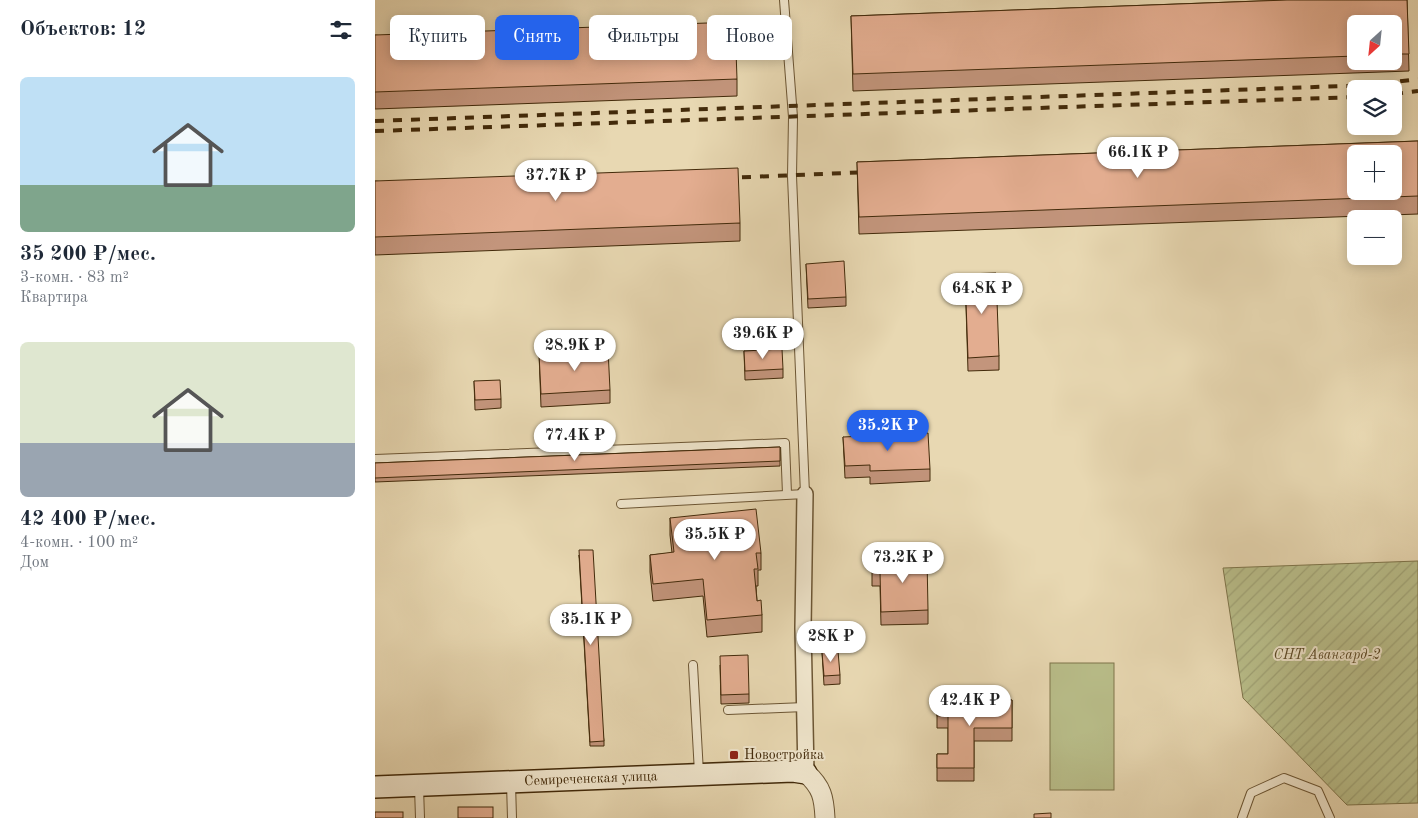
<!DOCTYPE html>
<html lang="ru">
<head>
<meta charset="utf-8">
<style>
	:root { --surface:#fff; --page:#f2f2f3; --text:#1f2937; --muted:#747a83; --accent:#2563eb }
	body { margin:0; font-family:"Old Standard TT",serif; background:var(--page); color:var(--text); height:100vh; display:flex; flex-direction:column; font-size:19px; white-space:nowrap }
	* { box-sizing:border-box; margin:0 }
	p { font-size:16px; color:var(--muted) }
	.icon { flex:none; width:28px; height:28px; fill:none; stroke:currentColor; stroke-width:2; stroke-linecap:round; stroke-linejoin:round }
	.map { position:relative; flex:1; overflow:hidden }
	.side { display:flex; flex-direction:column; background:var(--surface); width:375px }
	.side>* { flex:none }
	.hud { position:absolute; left:15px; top:15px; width:475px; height:45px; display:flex; gap:10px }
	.needle { width:32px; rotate:207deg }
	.tools { position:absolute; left:972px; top:15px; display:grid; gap:10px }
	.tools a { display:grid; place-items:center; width:55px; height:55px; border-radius:8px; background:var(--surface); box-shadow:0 2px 12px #0003; font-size:25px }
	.price { position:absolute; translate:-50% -42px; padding:0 11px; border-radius:18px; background:#fff; color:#222; font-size:16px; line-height:32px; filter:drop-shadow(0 1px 2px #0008) }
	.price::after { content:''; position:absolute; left:50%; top:30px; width:15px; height:11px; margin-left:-8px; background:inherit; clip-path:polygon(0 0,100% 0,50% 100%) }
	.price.selected { background:var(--accent); color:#fff }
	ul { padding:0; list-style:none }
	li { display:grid; align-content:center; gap:10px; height:265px; padding:0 20px }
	li span { display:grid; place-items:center; height:155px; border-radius:8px; color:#555 }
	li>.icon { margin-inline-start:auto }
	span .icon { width:90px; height:90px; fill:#fffc; stroke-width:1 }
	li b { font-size:21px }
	h2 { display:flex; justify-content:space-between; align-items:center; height:60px; padding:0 20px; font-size:21px }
	.pill { padding:0 18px; border-radius:8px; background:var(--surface); box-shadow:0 2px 12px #0003; font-size:18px; line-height:45px }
	.pill.selected { background:var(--accent); color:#fff }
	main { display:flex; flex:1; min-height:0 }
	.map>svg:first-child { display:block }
	.garden { fill:url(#garden-furrows); stroke:#7e744a }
	.pitch { fill:#b9be8a; stroke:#7e744a }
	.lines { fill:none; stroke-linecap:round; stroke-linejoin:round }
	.service-casing { stroke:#6c5634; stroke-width:10 }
	.minor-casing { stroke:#6c5634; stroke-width:18 }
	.tertiary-casing { stroke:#6c5634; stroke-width:21 }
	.secondary-casing { stroke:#422a0a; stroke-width:24 }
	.service { stroke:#f0e6cd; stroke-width:8 }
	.minor { stroke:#f0e6cd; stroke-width:15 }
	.tertiary { stroke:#f0e6cd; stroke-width:19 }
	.secondary { stroke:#f0e6cd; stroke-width:21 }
	.rail { stroke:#422a0a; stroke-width:4; stroke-dasharray:9 9; stroke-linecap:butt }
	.wall { fill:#c3957c; stroke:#422a0a; fill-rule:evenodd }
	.building { fill:#e3ad90; stroke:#422a0a; fill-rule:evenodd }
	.poi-dot { fill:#8f2418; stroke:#f0e6cd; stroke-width:2 }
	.labels { text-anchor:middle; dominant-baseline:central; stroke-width:4; stroke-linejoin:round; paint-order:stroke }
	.park-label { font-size:14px; font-style:italic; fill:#5a4824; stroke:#f0e6cd }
	.poi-label { font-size:14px; fill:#422a0a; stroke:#f0e6cd; text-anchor:start }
	.street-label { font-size:14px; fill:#422a0a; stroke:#f0e6cd }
</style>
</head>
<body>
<main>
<section class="side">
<h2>Объектов: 12<svg class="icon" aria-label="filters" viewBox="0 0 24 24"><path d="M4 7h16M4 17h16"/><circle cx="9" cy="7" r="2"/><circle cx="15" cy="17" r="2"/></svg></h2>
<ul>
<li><span style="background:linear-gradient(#bfe0f5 70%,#7fa58c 0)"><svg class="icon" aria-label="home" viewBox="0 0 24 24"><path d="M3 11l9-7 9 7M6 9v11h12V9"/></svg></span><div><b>35 200 ₽/мес.</b><p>3-комн. · 83 m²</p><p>Квартира</p></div></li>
<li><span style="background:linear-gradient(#dfe7d0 65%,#9aa5b1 0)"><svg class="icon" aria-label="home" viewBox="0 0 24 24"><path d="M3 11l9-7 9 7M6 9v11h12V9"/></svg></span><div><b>42 400 ₽/мес.</b><p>4-комн. · 100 m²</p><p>Дом</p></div></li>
</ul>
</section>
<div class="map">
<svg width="1043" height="818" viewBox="0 0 1043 818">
	<defs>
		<pattern id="garden-furrows" width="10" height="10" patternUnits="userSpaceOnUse" patternTransform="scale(1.25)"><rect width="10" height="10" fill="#b9be8a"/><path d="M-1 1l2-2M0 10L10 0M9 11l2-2" fill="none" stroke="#a0a376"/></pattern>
	</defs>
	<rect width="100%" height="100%" fill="#e8d8b2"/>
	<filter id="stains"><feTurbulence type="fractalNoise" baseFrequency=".004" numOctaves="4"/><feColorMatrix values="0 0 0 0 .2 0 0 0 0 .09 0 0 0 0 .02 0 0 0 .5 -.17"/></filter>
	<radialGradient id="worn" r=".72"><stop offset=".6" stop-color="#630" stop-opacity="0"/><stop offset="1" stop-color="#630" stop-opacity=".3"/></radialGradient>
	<polygon class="garden" points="1043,561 1043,803 972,805 868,698 848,568"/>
	<rect class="pitch" x="675" y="663" width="64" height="127"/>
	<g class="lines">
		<g class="service-casing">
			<g id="service">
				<polyline points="0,459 410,443 412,494"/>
				<polyline points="246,504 430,494 417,176 418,117 409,0"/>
				<polyline points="318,665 324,773"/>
				<polyline points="353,710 430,707"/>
				<polyline points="136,783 137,818"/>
				<polyline points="44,787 45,818"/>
				<polyline points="867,818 876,793 909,778 943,791 955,818"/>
			</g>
		</g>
		<g class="minor-casing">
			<polyline id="minor" points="430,494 428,628 431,773"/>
		</g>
		<g class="tertiary-casing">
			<path id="tertiary" d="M431,773C447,787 449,798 450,818"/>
		</g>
		<g class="secondary-casing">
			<g id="secondary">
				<path id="s1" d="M0,787L418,771L431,773"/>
			</g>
		</g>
		<use href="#service" class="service"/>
		<use href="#minor" class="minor"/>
		<use href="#tertiary" class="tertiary"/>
		<use href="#secondary" class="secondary"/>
		<g class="rail">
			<polyline points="1019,94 1043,91"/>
			<polyline points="0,121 996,85 1043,79"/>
			<polyline points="0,131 981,97"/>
			<polyline points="349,178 496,172"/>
		</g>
	</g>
	<g class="wall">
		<path d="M912,0H1032L1034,71L478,91L476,16ZM981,24H1019V61H981Z"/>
		<polygon points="0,35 362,79 362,96 0,109"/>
		<polygon points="1043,141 1043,214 484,234 482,162"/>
		<polygon points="0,181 365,223 365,241 0,255"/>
		<polygon points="431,264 471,297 471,306 433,308"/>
		<polygon points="590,274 624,356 624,370 593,371"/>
		<polygon points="369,351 408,369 408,378 370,380"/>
		<polygon points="164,353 235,390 235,403 166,407"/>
		<polygon points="99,381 126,399 126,408 100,410"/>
		<polygon points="468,437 555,469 555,481 495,484 495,477 470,478"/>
		<polygon points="405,447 405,466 0,482 0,463"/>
		<polygon points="295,518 386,553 386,570 383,570 383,586 381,586 382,601 387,615 387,632 332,637 328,596 278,601 275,572 275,555 297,553 295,535"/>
		<polygon points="204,555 229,741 229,746 215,746"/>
		<polygon points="497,560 553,610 553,624 506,625 505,586 497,586"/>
		<polygon points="447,652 465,675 465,684 449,685"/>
		<polygon points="345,665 374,694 374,703 346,704"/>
		<polygon points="562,700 637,700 637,741 599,741 599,781 562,781 562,754 573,754 573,728 562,728"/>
	</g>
	<g class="building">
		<polygon points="912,0 1032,0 1034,54 1019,54 1019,24 981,24 981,56 478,74 476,16"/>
		<polygon points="360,22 362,79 0,92 0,35"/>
		<path d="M1043,141V196L484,217L482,162ZM981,154H1019V191H981Z"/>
		<polygon points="363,168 365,223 0,237 0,181"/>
		<polygon points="469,261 471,297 433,299 431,264"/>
		<polygon points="621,273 624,356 593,358 590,274"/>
		<polygon points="233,349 235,390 166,394 164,353"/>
		<polygon points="407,349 408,369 370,371 369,351"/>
		<polygon points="125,380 126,399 100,400 99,381"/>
		<polygon points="553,433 555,469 495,471 495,465 470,466 468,437"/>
		<polygon points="405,447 405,461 0,478 0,463"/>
		<polygon points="381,509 386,553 381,553 383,569 379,569 382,601 386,600 387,615 332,620 328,579 278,584 275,555 299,552 295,518"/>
		<polygon points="204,550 218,550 229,741 215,742"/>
		<polygon points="552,558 553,610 506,612 505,572 497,572 497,560"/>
		<polygon points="463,651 465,675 449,676 447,652"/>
		<polygon points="373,655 374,694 346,695 345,656"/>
		<polygon points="562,700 637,700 637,728 599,728 599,768 562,768 562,754 573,754 573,715 562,716"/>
		<rect x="83" y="807" width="35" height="11"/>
		<rect x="0" y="812" width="28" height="6"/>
		<polygon points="676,813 676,818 659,818 659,814"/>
	</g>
	<rect class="poi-dot" x="354" y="750" width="10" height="10" rx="2.5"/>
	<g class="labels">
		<g class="park-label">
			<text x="952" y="655">СНТ Авангард-2</text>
		</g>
		<g class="poi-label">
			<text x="369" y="755">Новостройка</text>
		</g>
		<g class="street-label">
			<text stroke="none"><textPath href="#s1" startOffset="216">Семиреченская улица</textPath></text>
		</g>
	</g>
	<rect width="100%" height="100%" filter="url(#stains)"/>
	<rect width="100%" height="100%" fill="url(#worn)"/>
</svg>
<div class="tools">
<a><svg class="needle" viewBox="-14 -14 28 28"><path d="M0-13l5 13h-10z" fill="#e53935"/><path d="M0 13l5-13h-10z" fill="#747a83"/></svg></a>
<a><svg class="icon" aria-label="layers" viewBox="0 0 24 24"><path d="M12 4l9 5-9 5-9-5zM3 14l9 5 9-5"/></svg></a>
<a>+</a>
<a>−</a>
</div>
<b class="price" style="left:763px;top:179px">66.1K ₽</b>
<b class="price" style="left:181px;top:202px">37.7K ₽</b>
<b class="price" style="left:607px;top:315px">64.8K ₽</b>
<b class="price" style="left:388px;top:360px">39.6K ₽</b>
<b class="price" style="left:200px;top:372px">28.9K ₽</b>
<b class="price selected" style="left:513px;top:452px">35.2K ₽</b>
<b class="price" style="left:200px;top:462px">77.4K ₽</b>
<b class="price" style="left:340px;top:561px">35.5K ₽</b>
<b class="price" style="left:528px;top:584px">73.2K ₽</b>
<b class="price" style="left:216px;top:646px">35.1K ₽</b>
<b class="price" style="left:456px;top:663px">28K ₽</b>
<b class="price" style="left:595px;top:727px">42.4K ₽</b>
<div class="hud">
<a class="pill">Купить</a>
<a class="pill selected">Снять</a>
<a class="pill">Фильтры</a>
<a class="pill">Новое</a>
</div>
</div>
</main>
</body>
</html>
